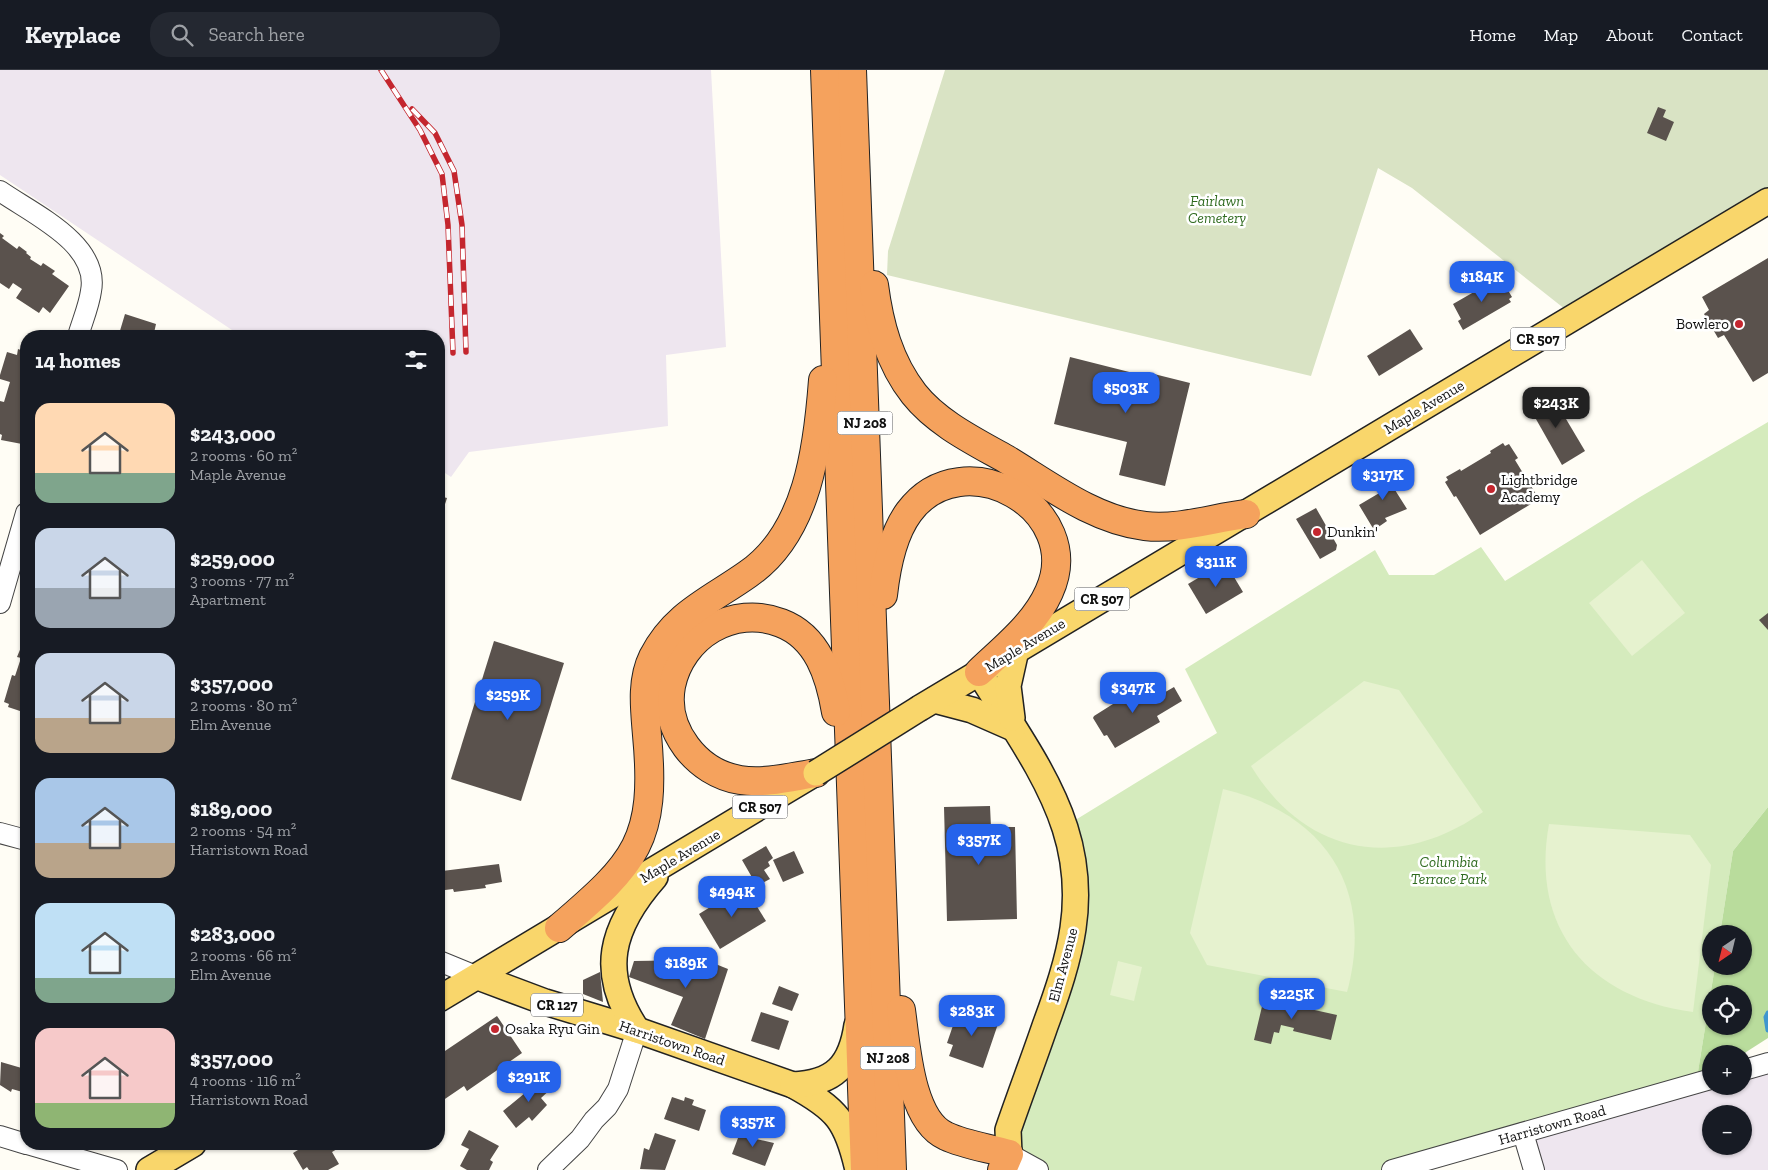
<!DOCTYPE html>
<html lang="en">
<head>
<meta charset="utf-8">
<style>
	:root { --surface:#171b24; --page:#242831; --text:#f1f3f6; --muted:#9ea1a6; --line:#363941; --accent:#2563eb }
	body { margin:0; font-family:"Zilla Slab",serif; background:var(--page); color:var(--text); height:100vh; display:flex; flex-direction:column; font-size:19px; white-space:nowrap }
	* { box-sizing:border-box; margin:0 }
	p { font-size:16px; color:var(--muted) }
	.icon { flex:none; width:28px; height:28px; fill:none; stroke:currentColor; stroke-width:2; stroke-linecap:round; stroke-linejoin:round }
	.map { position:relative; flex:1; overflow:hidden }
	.sheet { position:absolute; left:20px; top:260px; width:425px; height:820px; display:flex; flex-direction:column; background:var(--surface); border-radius:20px; box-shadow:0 1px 4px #0004 }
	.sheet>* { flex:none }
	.needle { width:32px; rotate:215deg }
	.buttons { position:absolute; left:1702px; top:855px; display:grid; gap:10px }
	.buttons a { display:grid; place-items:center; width:50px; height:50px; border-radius:50%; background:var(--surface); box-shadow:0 1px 4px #0004; font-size:25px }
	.price { position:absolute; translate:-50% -42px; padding:0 11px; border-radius:10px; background:var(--accent); color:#fff; font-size:16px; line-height:32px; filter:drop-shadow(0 1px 2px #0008) }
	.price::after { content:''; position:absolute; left:50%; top:30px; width:15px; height:11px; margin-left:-8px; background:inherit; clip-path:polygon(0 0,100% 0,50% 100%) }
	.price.selected { background:#222; color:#fff }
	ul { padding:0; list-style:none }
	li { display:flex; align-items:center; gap:15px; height:125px; padding:0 15px }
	li span { display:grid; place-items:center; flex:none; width:140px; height:100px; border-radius:15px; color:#555 }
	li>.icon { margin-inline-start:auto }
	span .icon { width:60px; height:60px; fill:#fffc; stroke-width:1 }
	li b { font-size:21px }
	h2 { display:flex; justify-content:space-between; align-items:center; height:60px; padding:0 15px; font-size:21px }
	header { display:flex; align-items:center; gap:30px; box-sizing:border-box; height:70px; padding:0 25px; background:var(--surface); border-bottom:1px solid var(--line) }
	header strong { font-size:24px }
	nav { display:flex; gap:28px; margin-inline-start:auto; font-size:18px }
	.search { width:350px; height:45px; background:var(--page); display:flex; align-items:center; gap:12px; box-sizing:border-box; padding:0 18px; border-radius:20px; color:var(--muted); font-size:19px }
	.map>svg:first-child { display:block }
	.industrial { fill:#eee6ef; fill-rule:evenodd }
	.green { fill:#d5ebbd }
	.forest { fill:#b9dc9c; fill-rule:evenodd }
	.cemetery { fill:#d9e3c4 }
	.pitch { fill:#e6f2cf }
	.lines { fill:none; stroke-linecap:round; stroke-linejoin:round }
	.stream { stroke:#3f96cf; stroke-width:5 }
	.building { fill:#5a524d }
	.minor-casing { stroke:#444; stroke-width:22 }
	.major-casing { stroke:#222; stroke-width:28 }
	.highway-casing { stroke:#222; stroke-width:30 }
	.minor { stroke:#fff; stroke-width:20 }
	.major { stroke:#f9d66b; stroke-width:25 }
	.highway { stroke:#f5a25d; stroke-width:28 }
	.rail-casing { stroke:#c4262e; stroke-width:5.5 }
	.rail { stroke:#fff; stroke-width:4; stroke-dasharray:11; stroke-linecap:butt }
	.major-bridge-casing { stroke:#222; stroke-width:28; stroke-linecap:butt }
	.major-bridge { stroke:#f9d66b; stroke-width:25 }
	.poi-dot { fill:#c4262e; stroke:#fff; stroke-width:2 }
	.labels { text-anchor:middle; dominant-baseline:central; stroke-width:5; stroke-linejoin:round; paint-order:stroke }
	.shield { fill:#fff; stroke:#585858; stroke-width:1 }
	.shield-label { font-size:14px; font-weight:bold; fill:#111 }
	.park-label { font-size:15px; font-style:italic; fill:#2f6b1f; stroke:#fff }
	.poi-label { font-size:15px; fill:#111; stroke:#fff; text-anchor:start }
	.street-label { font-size:15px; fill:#111; stroke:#fff }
</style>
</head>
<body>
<header>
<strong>Keyplace</strong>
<div class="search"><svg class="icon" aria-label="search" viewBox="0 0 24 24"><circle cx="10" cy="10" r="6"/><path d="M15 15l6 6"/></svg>Search here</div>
<nav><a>Home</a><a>Map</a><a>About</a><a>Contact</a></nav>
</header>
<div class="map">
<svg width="1768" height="1100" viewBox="0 0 1768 1100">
	<rect width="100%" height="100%" fill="#fffdf5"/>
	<g class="industrial">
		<polygon points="0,0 711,0 726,277 666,285 668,356 469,382 451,407 439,399 439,266 241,266 0,105"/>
		<path d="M1768,999V1100H1534L1523,1063L1711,1016H1744V1000ZM1711,1044H1744V1076H1711Z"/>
	</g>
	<polygon class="green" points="1768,352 1768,737 1733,781 1720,864 1711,864 1711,896 1715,896 1696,1014 1392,1100 1038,1100 1010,1084 1063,908 1064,757 1217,663 1185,599 1375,480 1389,505 1434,505 1481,477 1505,511 1640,427"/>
	<path class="forest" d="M1768,737V968L1743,984H1711V1004L1696,1014L1715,896H1744V864H1720L1733,781ZM1711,924H1744V956H1711Z"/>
	<polygon class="cemetery" points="945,0 1768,0 1768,131 1575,247 1412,118 1378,98 1311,306 887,205 888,181"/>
	<g class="pitch">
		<polygon points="1642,490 1685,543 1632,586 1589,533"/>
		<path d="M1364,611L1399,620L1483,742C1397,802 1306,786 1251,696Z"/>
		<path d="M1223,719C1325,743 1375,819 1347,922L1207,895L1190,863Z"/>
		<path d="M1549,754L1690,765L1711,795L1693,942C1589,928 1530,859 1549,754Z"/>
		<polygon points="1118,891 1142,897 1134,931 1110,925"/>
	</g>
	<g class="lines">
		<polyline class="stream" points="1768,943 1766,947 1768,960"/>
	</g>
	<g class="building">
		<polygon points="1658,37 1666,40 1663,47 1674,52 1666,71 1647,63"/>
		<polygon points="0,163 4,166 2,168 17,179 19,176 27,182 26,183 31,187 30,189 41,196 43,193 55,201 52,204 69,216 50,243 43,237 39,243 16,228 22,219 13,213 9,219 0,213"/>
		<polygon points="1768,188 1768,303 1753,312 1724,265 1718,268 1704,244 1709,240 1702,227"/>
		<polygon points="1500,207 1512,227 1509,229 1511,232 1463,260 1458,251 1461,249 1453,234"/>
		<polygon points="125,244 156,254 154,263 164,266 114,266 115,263 119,264"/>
		<polygon points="1410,259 1423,279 1379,306 1367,286"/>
		<polygon points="18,279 26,282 26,358 22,374 1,370 2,365 0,364 0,331 4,332 10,312 0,309 0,305 7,282 17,285"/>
		<polygon points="1070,287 1153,308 1154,304 1190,313 1165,416 1119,405 1127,372 1054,354"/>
		<polygon points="1550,322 1585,381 1562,395 1528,335"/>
		<polygon points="1503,373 1505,376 1509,374 1518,388 1515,390 1539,429 1480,465 1456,426 1454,427 1445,412 1448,410 1446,407 1460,399 1461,401 1491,383 1490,381"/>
		<polygon points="1389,399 1400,417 1395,420 1407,439 1385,448 1387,451 1374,460 1359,435 1381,422 1374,409"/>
		<polygon points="439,426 447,428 439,453"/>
		<polygon points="1316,438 1337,475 1336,480 1320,489 1296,449"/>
		<polygon points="1225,492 1243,522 1206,544 1188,514"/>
		<polygon points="1768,543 1768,560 1759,550"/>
		<polygon points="24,570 26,571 26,643 8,637 9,634 4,632 12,605 15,606 21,588 17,587"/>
		<polygon points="494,571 564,593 521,731 451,709"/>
		<polygon points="1174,617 1182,631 1157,646 1160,652 1115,678 1107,665 1104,666 1093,648 1094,646 1113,634 1110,628 1126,618 1130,625 1140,619 1148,632"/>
		<polygon points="990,736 991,757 1015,757 1017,849 947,851 944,737"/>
		<polygon points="766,776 773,788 768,792 770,796 764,800 770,809 757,816 742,790"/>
		<polygon points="794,781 804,803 783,812 773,790"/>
		<polygon points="499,794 502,812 485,815 486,818 454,822 453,819 445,820 442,801"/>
		<polygon points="744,816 766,851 720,879 699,844"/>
		<polygon points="698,887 728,899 705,969 671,955 683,927 629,907 634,891 697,890"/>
		<polygon points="600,902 603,932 583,924 583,910"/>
		<polygon points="779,916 799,924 792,941 772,934"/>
		<polygon points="1265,924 1302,933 1301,937 1337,945 1331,970 1293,961 1294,958 1281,955 1279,963 1274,962 1271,974 1254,970"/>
		<polygon points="959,938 999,951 983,998 949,986 953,975 947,973"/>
		<polygon points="761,942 789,951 779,980 751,971"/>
		<polygon points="497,946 522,983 467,1021 464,1016 439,1033 439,985"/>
		<polygon points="1,992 25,999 23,1006 26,1007 26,1023 12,1019 11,1022 0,1015"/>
		<polygon points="541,1004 552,1018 541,1028 547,1035 532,1051 529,1047 516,1058 503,1041 531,1018 528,1015"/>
		<polygon points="672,1027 684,1031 685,1027 694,1030 692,1035 706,1040 699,1061 664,1049"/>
		<polygon points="469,1060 499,1076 490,1090 493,1092 489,1100 467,1100 460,1096 469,1079 461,1075"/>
		<polygon points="741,1060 758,1065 756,1069 774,1073 765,1096 732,1084"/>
		<polygon points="655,1063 676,1070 665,1100 640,1099 644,1078 649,1080"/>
		<polygon points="308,1074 334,1074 337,1079 332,1082 339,1094 328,1100 309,1100 307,1097 303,1100 293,1083"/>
	</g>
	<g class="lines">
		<g class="minor-casing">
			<g id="minor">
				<path d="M0,121C33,144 100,174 91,221C89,236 82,252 78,266"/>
				<polyline points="0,533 26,443"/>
				<polyline points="0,763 26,770"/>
				<polyline points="439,891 478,907"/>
				<polyline points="1744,1000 1768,993"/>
				<polyline points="1523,1063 1534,1100"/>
				<polyline points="0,1066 26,1074"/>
				<polyline points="27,1074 117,1100"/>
				<polyline points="1009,1084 1038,1100"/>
				<polyline points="548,1100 580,1069 594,1050 607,1037 618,1019 637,960"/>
				<polyline points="1392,1100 1711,1009"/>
			</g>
		</g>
		<g class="major-casing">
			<g id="major">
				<path d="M979,602C1009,652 1047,702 1065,758C1088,830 1070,888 1045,956C1033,991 1020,1025 1008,1060L1009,1084"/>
				<polyline points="934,630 972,640 1013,658"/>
				<polyline points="920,638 1768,131"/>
				<polyline points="1012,648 1008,616 1016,580"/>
				<path d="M478,907L545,932L637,960L793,1015C837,1039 847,1051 858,1100"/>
				<polyline points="439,929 812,705"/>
				<path d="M637,960C598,902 611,857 655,807"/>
				<path d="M793,1015C834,1013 851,996 857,955"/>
				<polyline points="149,1100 193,1074"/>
			</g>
		</g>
		<g class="highway-casing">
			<g id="highway">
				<polyline points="825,0 865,1100"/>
				<polyline points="852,0 892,1100"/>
				<path d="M874,215C879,254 889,292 914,324C937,353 974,371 1006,389C1049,415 1094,450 1145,456C1178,460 1213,448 1246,444"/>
				<path d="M883,525C886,498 892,465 909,442C963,369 1087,439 1049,522C1035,554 1004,578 979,602"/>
				<path d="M816,703C791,707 765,714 740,710C697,703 663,660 671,616C681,566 733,534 781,553C818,567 830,606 836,642"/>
				<path d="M559,858C636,792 657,771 647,665C645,640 641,611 653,587C675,544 710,531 748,504C808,463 818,377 823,310"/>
				<path d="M901,940C906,975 910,1050 946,1066C965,1075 989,1078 1009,1084L1002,1100"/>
			</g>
		</g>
		<use href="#minor" class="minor"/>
		<use href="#major" class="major"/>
		<use href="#highway" class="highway"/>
		<g class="rail-casing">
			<g id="rail">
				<polyline points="381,0 420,60 442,104 448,155 453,283"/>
				<polyline points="412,39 435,63 454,101 462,155 466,282"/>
			</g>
		</g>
		<use href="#rail" class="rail"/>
		<g class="major-bridge-casing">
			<polyline id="major-bridge" points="816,703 920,638"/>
		</g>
		<use href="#major-bridge" class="major-bridge"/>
	</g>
	<g class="poi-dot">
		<circle cx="1739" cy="254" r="5"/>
		<circle cx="1491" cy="419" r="5"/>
		<circle cx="1317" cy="462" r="5"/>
		<circle cx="495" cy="959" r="5"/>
	</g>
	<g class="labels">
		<g class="shield">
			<rect x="1510.5" y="257.5" width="55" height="23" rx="4"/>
			<rect x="837.5" y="341.5" width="55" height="23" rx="4"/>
			<rect x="1074.5" y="517.5" width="55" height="23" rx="4"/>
			<rect x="732.5" y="725.5" width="55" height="23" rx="4"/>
			<rect x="531" y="923.5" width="52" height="23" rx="4"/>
			<rect x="860.5" y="976.5" width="55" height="23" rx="4"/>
		</g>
		<g class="shield-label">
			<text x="1538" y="269">CR 507</text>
			<text x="865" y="353">NJ 208</text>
			<text x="1102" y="529">CR 507</text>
			<text x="760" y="737">CR 507</text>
			<text x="557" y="935">CR 127</text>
			<text x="888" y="988">NJ 208</text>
		</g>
		<g class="park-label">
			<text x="1217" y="131">Fairlawn<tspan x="1217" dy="17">Cemetery</tspan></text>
			<text x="1449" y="792">Columbia<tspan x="1449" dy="17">Terrace Park</tspan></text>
		</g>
		<g class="poi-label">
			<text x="1729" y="254" text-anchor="end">Bowlero</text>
			<text x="1501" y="410">Lightbridge<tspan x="1501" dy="17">Academy</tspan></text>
			<text x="1327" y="462">Dunkin'</text>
			<text x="505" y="959">Osaka Ryu Gin</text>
		</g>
		<g class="street-label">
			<text transform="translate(1424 337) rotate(-31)">Maple Avenue</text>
			<text transform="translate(1025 575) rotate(-31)">Maple Avenue</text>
			<text transform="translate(680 786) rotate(-31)">Maple Avenue</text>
			<text transform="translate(1063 895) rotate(-75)">Elm Avenue</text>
			<text transform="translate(672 973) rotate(19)">Harristown Road</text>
			<text transform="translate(1552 1055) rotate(-16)">Harristown Road</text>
		</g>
	</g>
</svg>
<div class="buttons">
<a><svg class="needle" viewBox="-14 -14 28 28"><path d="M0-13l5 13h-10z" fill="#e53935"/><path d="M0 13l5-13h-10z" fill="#9ea1a6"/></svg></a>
<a><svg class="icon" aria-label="locate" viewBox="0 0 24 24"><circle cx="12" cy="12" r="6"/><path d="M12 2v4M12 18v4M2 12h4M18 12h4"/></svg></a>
<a>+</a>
<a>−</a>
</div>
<b class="price" style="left:1482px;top:233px">$184K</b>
<b class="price" style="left:1126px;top:344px">$503K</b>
<b class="price selected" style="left:1556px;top:359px">$243K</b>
<b class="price" style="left:1383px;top:431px">$317K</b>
<b class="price" style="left:1216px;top:518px">$311K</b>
<b class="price" style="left:1133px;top:644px">$347K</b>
<b class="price" style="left:508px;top:651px">$259K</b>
<b class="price" style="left:979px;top:796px">$357K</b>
<b class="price" style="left:732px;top:848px">$494K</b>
<b class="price" style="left:686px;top:919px">$189K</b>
<b class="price" style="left:1292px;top:950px">$225K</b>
<b class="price" style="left:972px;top:967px">$283K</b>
<b class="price" style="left:529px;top:1033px">$291K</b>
<b class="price" style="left:753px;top:1078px">$357K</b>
<section class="sheet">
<h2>14 homes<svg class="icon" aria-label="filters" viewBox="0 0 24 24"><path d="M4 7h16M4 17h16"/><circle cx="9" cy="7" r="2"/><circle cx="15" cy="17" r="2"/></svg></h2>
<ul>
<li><span style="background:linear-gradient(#ffd9b3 70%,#7fa58c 0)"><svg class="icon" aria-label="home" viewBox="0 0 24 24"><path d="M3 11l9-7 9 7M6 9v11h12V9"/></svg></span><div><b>$243,000</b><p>2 rooms · 60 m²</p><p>Maple Avenue</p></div></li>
<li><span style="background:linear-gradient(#c9d6e8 60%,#9aa5b1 0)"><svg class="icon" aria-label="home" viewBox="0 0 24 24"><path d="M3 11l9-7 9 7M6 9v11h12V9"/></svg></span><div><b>$259,000</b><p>3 rooms · 77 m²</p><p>Apartment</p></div></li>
<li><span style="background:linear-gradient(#c9d6e8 65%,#b9a48a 0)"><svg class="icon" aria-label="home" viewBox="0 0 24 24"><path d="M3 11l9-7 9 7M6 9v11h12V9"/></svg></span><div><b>$357,000</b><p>2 rooms · 80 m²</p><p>Elm Avenue</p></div></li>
<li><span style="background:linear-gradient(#a9c7e8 65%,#b9a48a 0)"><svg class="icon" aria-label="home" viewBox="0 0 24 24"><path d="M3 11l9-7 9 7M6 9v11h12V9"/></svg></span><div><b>$189,000</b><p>2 rooms · 54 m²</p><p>Harristown Road</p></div></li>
<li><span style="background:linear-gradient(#bfe0f5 75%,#7fa58c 0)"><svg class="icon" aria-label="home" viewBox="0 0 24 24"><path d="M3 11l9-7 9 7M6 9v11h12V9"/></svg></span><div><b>$283,000</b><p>2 rooms · 66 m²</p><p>Elm Avenue</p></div></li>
<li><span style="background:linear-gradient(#f6c9c9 75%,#8fb573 0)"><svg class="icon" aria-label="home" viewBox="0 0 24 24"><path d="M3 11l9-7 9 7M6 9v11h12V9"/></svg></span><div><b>$357,000</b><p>4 rooms · 116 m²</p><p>Harristown Road</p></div></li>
</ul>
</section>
</div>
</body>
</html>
